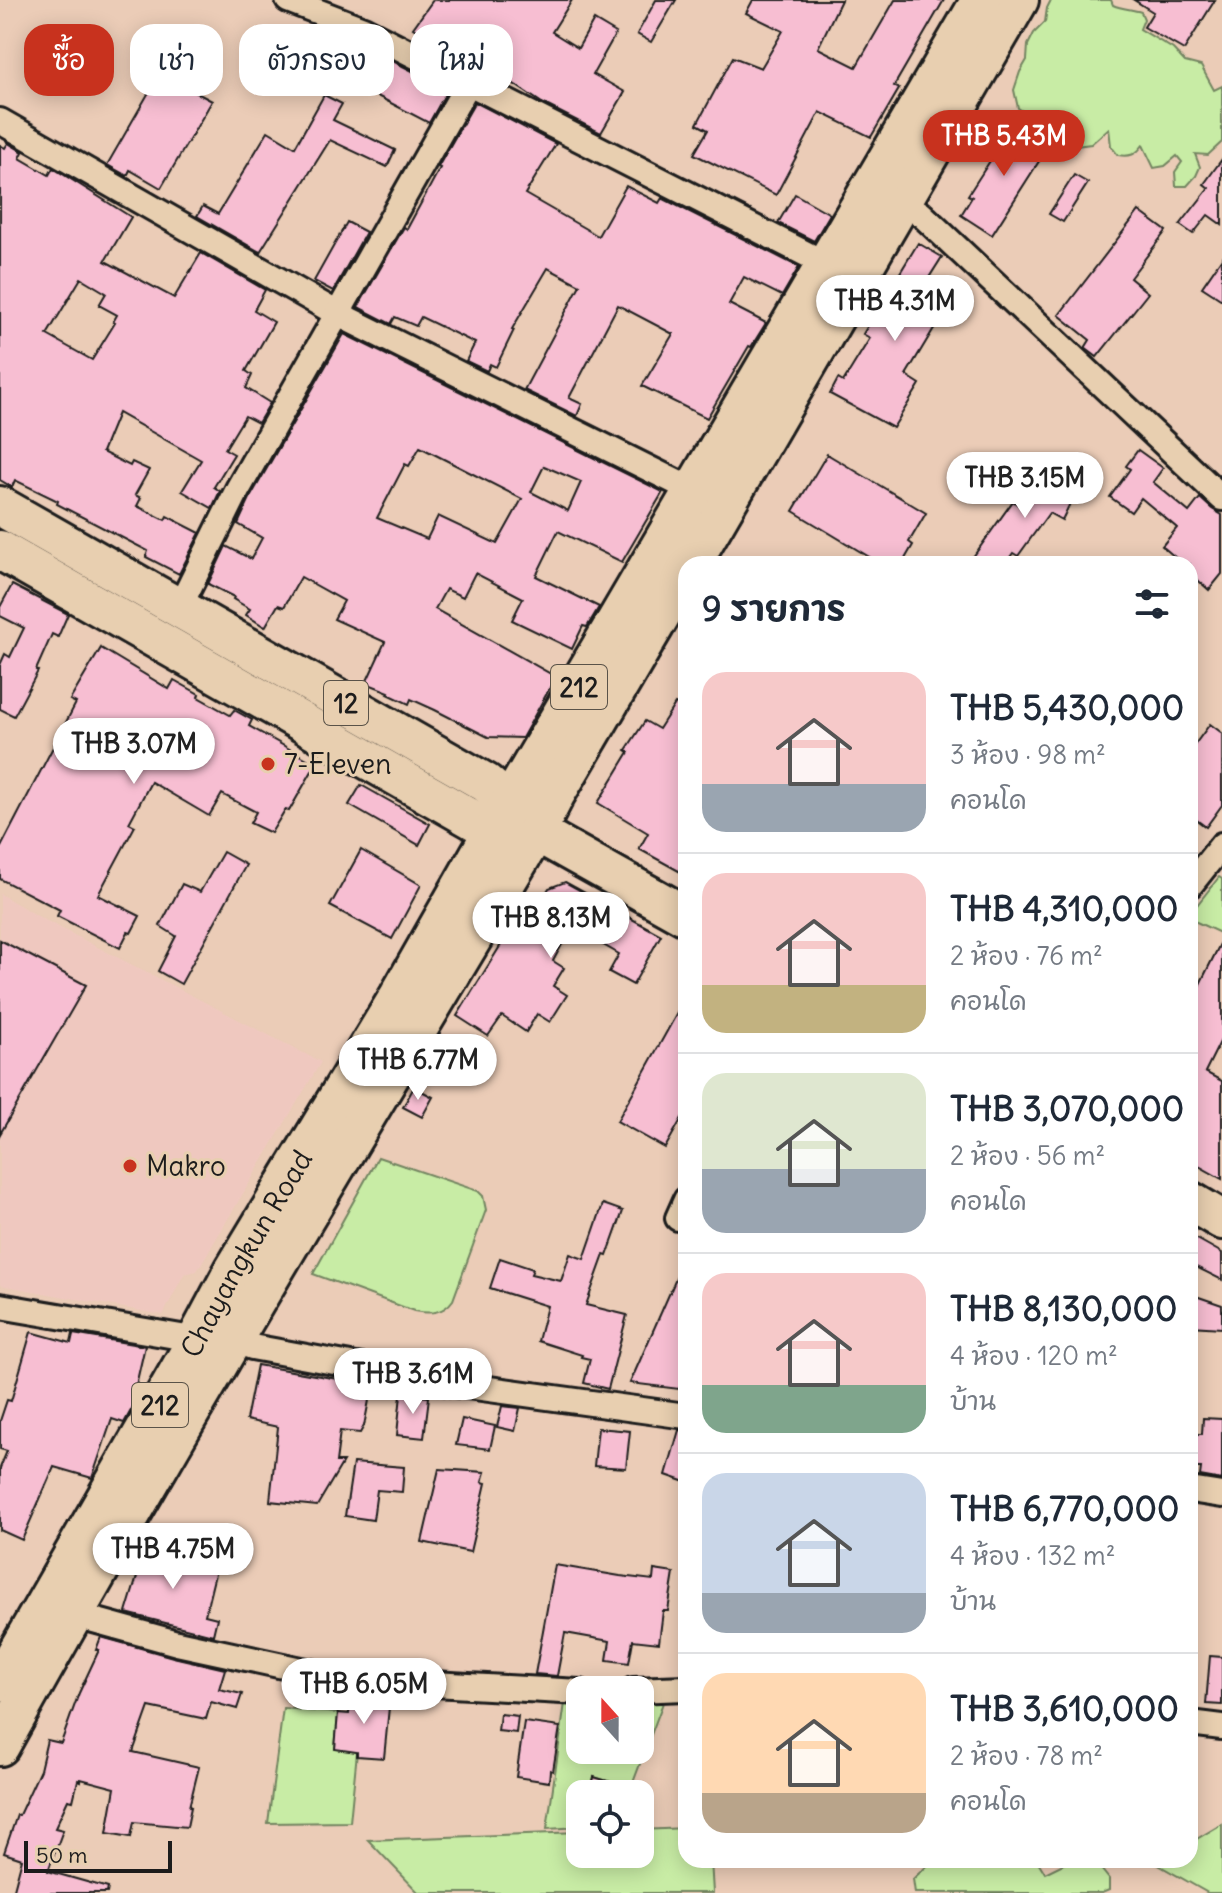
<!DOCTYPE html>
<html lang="th">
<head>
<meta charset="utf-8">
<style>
	:root { --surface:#fff; --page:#f6f6f7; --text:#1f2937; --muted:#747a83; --line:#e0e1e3; --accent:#c8321e }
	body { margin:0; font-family:Delius,"Playpen Sans Thai",sans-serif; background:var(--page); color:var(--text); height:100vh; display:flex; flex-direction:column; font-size:30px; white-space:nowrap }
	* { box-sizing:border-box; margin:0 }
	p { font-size:26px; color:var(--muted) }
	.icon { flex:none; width:44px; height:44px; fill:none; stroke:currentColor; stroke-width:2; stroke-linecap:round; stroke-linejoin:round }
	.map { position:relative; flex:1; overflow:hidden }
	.side { position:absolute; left:678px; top:556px; width:520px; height:1312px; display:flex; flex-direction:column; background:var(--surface); border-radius:24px; box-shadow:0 4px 20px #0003 }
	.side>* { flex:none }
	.hud { position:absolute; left:24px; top:24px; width:534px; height:72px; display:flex; gap:16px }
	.needle { width:52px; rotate:339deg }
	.fabs { position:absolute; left:566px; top:1676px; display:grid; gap:16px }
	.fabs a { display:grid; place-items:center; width:88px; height:88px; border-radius:16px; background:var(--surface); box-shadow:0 4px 20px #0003; font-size:40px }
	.scale { position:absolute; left:24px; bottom:20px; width:148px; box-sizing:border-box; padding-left:8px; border:4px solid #1c1c1c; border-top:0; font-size:22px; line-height:28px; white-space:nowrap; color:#1c1c1c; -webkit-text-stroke:6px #e8cfb0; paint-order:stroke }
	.price { position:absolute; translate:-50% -68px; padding:0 18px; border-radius:28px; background:#fff; color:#222; font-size:26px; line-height:52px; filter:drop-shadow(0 2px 4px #0008) }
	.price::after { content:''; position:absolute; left:50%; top:48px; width:24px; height:18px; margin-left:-12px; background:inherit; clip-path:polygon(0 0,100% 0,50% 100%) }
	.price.current { background:var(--accent); color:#fff }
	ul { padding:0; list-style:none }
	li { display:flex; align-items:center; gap:24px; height:200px; padding:0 24px }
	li+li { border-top:2px solid var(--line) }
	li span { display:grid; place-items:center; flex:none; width:224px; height:160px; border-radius:24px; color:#555 }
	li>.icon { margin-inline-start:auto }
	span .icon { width:96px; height:96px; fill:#fffc; stroke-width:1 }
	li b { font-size:34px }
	h2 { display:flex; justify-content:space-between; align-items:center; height:96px; padding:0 24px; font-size:34px }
	.chip { padding:0 28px; border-radius:24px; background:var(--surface); box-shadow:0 4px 20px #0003; font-size:28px; line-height:72px }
	.chip.current { background:var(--accent); color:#fff }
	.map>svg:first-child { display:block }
	.built { fill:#efc8bf }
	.green { fill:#c8eca5; stroke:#728460; stroke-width:2 }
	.building { fill:#f7bed2; stroke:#1c1c1c; stroke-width:2; fill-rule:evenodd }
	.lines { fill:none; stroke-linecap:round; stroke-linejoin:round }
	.minor-casing { stroke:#1c1c1c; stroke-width:30 }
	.primary-casing { stroke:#1c1c1c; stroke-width:44 }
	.minor { stroke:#e8cfb0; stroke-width:24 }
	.primary { stroke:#e8cfb0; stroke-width:38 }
	.poi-dot { fill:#c8321e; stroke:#e8cfb0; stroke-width:3 }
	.labels { text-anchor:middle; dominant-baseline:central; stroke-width:6; stroke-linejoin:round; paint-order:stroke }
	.shield { fill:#e8cfb0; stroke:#595248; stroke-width:2 }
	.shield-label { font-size:26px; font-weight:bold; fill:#1c1c1c }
	.poi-label { font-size:28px; fill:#1c1c1c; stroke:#e8cfb0; text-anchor:start }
	.street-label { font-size:28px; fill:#1c1c1c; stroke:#e8cfb0 }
</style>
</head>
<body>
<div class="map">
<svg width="1222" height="1893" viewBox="0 0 1222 1893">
	<rect width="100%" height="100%" fill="#ebccb7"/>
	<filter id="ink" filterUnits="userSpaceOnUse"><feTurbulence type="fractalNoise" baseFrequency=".0125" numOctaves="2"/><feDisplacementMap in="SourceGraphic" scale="16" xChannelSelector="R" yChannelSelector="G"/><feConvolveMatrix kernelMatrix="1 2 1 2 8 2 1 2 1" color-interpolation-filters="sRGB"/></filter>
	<g filter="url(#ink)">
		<polygon class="built" points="0,894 43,919 321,1062 197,1271 184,1274 163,1315 0,1285"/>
		<g class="green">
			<path d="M1051,0H1111L1113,5C1122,9 1131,9 1141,12L1144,19L1140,29L1173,49L1185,62L1201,66L1214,90L1222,86V142L1208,155L1195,154L1200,167L1196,176L1187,186H1176L1175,172L1182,162L1177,156L1165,166L1154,168L1143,145C1136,155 1130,157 1118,155L1111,146L1109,128L1091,144L1076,146L1018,108L1014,90L1020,72L1027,60L1028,45L1034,33L1045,22L1047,8Z"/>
			<polygon points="1219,877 1222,879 1222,930 1220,933 1190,919 1190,914"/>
			<path d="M378,1157L478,1191L483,1196L486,1210L453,1300C443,1314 430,1314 414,1311L313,1274Z"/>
			<polygon points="664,1700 631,1788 594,1777 590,1794 580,1794 580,1827 547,1829 565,1703 580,1703 580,1750 640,1750 640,1701"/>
			<polygon points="283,1708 338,1713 335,1749 357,1752 350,1822 268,1823"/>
			<polygon points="1222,1824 1222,1893 1208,1893 1155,1863 1160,1860 1190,1860 1190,1843"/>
			<polygon points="686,1828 686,1860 711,1860 713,1893 419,1893 368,1840 580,1832 580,1854 640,1854 640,1830"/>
			<polygon points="928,1860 1037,1860 1045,1873 1067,1862 1097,1864 1109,1879 1109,1890 1102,1893 915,1893 913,1879 928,1865"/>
		</g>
		<g class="building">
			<polygon points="433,0 572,0 552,32 578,48 594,20 616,33 593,74 625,92 601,133 542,103 499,74 496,78 441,42 439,46 413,28"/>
			<polygon points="656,0 676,0 651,42 637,34"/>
			<polygon points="753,0 841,0 818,48 856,67 895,0 944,0 894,86 899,89 871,137 820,112 776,195 694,154 708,130 697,124 733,57 761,68 783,31 746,13"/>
			<polygon points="1134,0 1215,0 1184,50 1144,27 1153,12"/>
			<polygon points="319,30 343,42 319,91 289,76 299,57 304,59"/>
			<polygon points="377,53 448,89 429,123 358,86"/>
			<polygon points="160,73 212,101 161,188 130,170 127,176 107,165"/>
			<polygon points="324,95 342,104 333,120 395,150 387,167 330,140 260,252 197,216 203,206 218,214 268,131 295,147"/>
			<polygon points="475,102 556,144 525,194 598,236 626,186 659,203 662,198 799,267 782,296 744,277 729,304 766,323 751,347 749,346 707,418 642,386 673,334 618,305 569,398 582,404 577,416 524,390 580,285 548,268 512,329 514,330 496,367 490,364 487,371 466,361 475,343 421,317 416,326 395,317 391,324 358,307 404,227 407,229 440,168 438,167"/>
			<polygon points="1015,122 1050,144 992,235 961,215 972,197 968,195"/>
			<path d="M8,143L23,152L20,158L49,175L53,168L131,217L105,261L174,298L201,253L265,290L254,310L274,322L246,371L252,375L246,388L270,403L258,423L245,416L225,449L234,454L214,487L220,491L212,508L182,491L201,460L118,413L102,452L130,466L132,462L149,470L135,495L141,498L137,506L165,520L167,516L200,533L179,574L146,557L148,551L57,504L58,501L15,480L12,487L0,480V145L5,148ZM81,278L106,293L99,305L117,315L113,322L115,323L92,360L47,335Z"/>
			<polygon points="1222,159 1222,225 1208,215 1193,234 1180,225 1209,188 1204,184"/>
			<polygon points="1074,175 1088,183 1063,222 1049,214"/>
			<polygon points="795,194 830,214 814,241 778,223"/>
			<polygon points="1139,211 1166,231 1130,278 1148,293 1097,357 1085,348 1090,340 1059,315"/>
			<polygon points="347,222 366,232 333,291 314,281"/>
			<polygon points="918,243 942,257 925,284 951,300 906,375 920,384 893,428 830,394 838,379 843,382 870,338 863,334"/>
			<polygon points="1222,258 1222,300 1202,287"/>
			<path d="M344,334L663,492L622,562L558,531L536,576L599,607L587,627L583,626L572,649L512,620L523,598L475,573L463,597L446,589L435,609L556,677L522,738L488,737L435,710L411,699L409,704L388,694L389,692L366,683L385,642L334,619L344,601L301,577L284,607L278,605L265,627L246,615L250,609L233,599L234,597L208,584L226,546L251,559L262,538L238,524L251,496ZM420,447L522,499L497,544L438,516L427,539L377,518L405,464L409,466ZM544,466L581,482L568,511L531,492Z"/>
			<polygon points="1138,450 1163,468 1153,482 1189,512 1200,498 1212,509 1222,515 1222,574 1209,590 1192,575 1194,573 1190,570 1190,564 1183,564 1162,546 1177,528 1141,498 1131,512 1110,497 1130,469 1126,466"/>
			<polygon points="827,454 926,513 909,542 913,545 902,564 881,564 793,511"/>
			<polygon points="1040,470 1077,489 1062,520 1049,513 1018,556 1013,553 1005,564 968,564 1013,501 1021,507"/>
			<polygon points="12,585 68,614 58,637 52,634 36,670 38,671 14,716 0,709 0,665 5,654 10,657 24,628 0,616 0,607"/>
			<polygon points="101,648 169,689 174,680 199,694 198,697 230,715 234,710 252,720 249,726 316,764 289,811 285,810 271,833 250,823 256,812 222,794 209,816 151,782 129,823 135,826 98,895 140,916 131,933 128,932 120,948 57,916 60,910 0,879 0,849 76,703 70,700"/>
			<polygon points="675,704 686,709 686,875 639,849 648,833 598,803 629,752 626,750 645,721 659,729"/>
			<polygon points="1210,724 1222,733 1222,805 1206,827 1190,815 1190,751"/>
			<polygon points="361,785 430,824 419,845 349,805"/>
			<polygon points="361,850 421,885 392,939 330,906"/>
			<polygon points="223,852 246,865 181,984 158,971 176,936 160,926 182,884 200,892"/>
			<polygon points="565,882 661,935 633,985 609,972 619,954 600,943 605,933 577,917 553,961 564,968 553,986 567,995 550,1022 537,1014 526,1032 502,1016 488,1036 457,1016 507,935 518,941 549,888"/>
			<polygon points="0,940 86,985 0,1134"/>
			<polygon points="1222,940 1222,1038 1205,1072 1222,1081 1222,1179 1190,1161 1190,1004"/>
			<polygon points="686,997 686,1111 665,1148 617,1121"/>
			<polygon points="414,1087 433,1097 422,1117 403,1107"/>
			<polygon points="603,1204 623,1211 607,1256 604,1255 586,1305 627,1315 608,1389 584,1383 590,1359 581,1357 582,1355 538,1341 547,1306 490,1288 500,1258 533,1269 531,1274 561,1281 570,1254 584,1259"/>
			<polygon points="1190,1235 1222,1253 1222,1280 1190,1264"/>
			<polygon points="686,1256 686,1374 679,1389 630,1383"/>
			<polygon points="1190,1294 1222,1305 1222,1328 1190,1326"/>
			<polygon points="31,1332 71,1343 73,1334 145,1346 134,1394 139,1396 124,1423 112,1419 92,1478 54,1467 22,1540 0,1530 0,1468 7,1451 0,1449 0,1421 7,1400 11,1401"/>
			<polygon points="257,1365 372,1385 364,1426 360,1433 340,1431 336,1462 343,1462 317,1506 270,1501 278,1427 246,1420"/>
			<polygon points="401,1394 429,1397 424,1438 397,1435"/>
			<polygon points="502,1406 520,1408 515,1431 497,1427"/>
			<polygon points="1203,1418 1222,1419 1222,1480 1200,1476 1201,1468 1190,1468 1190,1434 1202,1434"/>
			<polygon points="462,1419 495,1426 490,1449 456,1445"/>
			<polygon points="598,1428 630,1431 626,1468 594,1466"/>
			<polygon points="679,1430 686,1431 686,1482 666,1475"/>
			<polygon points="353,1463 404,1467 402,1492 377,1490 373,1520 345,1516"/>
			<polygon points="439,1469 485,1472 482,1482 486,1483 470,1552 422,1542"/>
			<polygon points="147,1544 192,1558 191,1564 216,1570 205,1615 217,1618 213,1635 126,1613"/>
			<polygon points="555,1565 620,1576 653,1580 654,1570 674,1573 668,1611 663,1611 659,1643 633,1640 629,1663 607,1660 610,1641 565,1633 557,1676 535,1674"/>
			<polygon points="101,1637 173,1657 225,1669 219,1689 242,1694 237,1709 211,1702 206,1719 149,1707 133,1752 199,1767 189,1807 191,1807 187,1827 134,1822 131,1837 107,1833 115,1788 81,1779 81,1781 78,1780 73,1801 68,1800 55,1828 63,1830 48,1871 108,1888 107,1893 13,1893 22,1859 4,1853 17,1815 19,1815 40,1770 47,1740 61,1743 79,1693 99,1650 96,1650"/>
			<polygon points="1210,1656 1222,1657 1222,1705 1206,1704"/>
			<polygon points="351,1694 390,1697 384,1758 357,1756 357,1752 335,1749 338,1713 349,1714"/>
			<polygon points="500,1714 518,1716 516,1733 498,1731"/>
			<polygon points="524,1722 560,1727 553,1771 550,1770 549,1782 516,1777"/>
			<polygon points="594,1777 637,1790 637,1794 590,1794"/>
		</g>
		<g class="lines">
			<g class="minor-casing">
				<g id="minor">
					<polyline points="288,0 363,29 826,264"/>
					<polyline points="0,121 338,314 694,491"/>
					<polyline points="902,202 921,214 1222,498"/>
					<polyline points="179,608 238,489 469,82"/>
					<polyline points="1190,885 1222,845"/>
					<polyline points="678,1218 686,1200"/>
					<polyline points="0,1306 181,1337 195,1343"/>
					<polyline points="232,1340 252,1347 460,1385 686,1416"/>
					<polyline points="1190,1490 1222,1495"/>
					<polyline points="75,1610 90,1619 177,1643 343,1679 580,1692"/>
					<polyline points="633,1690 686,1688"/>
					<polyline points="1190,1723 1222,1727"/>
				</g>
			</g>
			<g class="primary-casing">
				<g id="primary">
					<polyline points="0,506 486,783 510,804 536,832 686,916"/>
					<polyline points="0,550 493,831 518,832"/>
					<polyline points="691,564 1019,0"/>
					<polyline points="1190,1201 1222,1220"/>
					<path id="s1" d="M0,1682L195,1343L234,1270L399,996L493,831L981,0"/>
					<path d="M0,1746C171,1437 355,1135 536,832L555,795L686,572"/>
				</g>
			</g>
			<use href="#minor" class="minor"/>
			<use href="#primary" class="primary"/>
		</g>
	</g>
	<g class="poi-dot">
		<circle cx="268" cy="764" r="8"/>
		<circle cx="130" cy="1166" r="8"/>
	</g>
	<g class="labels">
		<g class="shield">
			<rect x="551" y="665" width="56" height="44" rx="6"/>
			<rect x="324" y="681" width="44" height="44" rx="6"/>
			<rect x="132" y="1383" width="56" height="44" rx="6"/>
		</g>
		<g class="shield-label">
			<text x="579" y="687">212</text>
			<text x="346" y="703">12</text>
			<text x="160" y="1405">212</text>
		</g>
		<g class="poi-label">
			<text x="284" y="764">7-Eleven</text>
			<text x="146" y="1166">Makro</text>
		</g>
		<g class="street-label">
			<text stroke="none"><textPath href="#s1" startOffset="494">Chayangkun Road</textPath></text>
		</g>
	</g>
</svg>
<div class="fabs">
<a><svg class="needle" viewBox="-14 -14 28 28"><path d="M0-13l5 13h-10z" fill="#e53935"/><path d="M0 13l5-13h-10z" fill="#747a83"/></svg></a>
<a><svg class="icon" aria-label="locate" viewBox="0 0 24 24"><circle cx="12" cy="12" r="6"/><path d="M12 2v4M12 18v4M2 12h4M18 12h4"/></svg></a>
</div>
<div class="scale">50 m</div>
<b class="price current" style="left:1004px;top:178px">THB 5.43M</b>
<b class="price" style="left:895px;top:343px">THB 4.31M</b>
<b class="price" style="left:1025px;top:520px">THB 3.15M</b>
<b class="price" style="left:134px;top:786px">THB 3.07M</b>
<b class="price" style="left:551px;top:960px">THB 8.13M</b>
<b class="price" style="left:418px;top:1102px">THB 6.77M</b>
<b class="price" style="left:413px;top:1416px">THB 3.61M</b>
<b class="price" style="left:173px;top:1591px">THB 4.75M</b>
<b class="price" style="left:364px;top:1726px">THB 6.05M</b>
<div class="hud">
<a class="chip current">ซื้อ</a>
<a class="chip">เช่า</a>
<a class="chip">ตัวกรอง</a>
<a class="chip">ใหม่</a>
</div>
<section class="side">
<h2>9 รายการ<svg class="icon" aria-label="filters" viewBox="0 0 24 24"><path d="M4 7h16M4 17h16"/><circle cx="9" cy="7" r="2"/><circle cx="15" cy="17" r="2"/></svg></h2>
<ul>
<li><span style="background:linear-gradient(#f6c9c9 70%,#9aa5b1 0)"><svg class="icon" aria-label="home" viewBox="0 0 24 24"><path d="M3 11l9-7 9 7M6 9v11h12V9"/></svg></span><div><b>THB 5,430,000</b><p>3 ห้อง · 98 m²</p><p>คอนโด</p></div></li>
<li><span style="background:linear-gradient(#f6c9c9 70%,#c2b280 0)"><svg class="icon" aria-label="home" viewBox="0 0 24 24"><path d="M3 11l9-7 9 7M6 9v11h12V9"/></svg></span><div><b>THB 4,310,000</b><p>2 ห้อง · 76 m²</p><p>คอนโด</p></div></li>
<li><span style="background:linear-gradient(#dfe7d0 60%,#9aa5b1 0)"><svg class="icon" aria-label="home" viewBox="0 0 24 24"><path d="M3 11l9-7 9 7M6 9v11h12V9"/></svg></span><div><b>THB 3,070,000</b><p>2 ห้อง · 56 m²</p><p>คอนโด</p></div></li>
<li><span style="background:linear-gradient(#f6c9c9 70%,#7fa58c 0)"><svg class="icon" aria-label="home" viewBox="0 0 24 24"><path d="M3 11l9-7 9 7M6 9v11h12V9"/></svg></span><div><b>THB 8,130,000</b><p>4 ห้อง · 120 m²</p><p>บ้าน</p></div></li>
<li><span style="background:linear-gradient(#c9d6e8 75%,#9aa5b1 0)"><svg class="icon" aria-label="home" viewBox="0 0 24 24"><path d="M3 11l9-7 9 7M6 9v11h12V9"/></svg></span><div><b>THB 6,770,000</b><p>4 ห้อง · 132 m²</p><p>บ้าน</p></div></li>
<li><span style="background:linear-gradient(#ffd9b3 75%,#b9a48a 0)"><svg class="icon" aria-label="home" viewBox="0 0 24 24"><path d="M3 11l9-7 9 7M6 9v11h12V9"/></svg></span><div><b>THB 3,610,000</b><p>2 ห้อง · 78 m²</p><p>คอนโด</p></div></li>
</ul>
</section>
</div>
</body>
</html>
